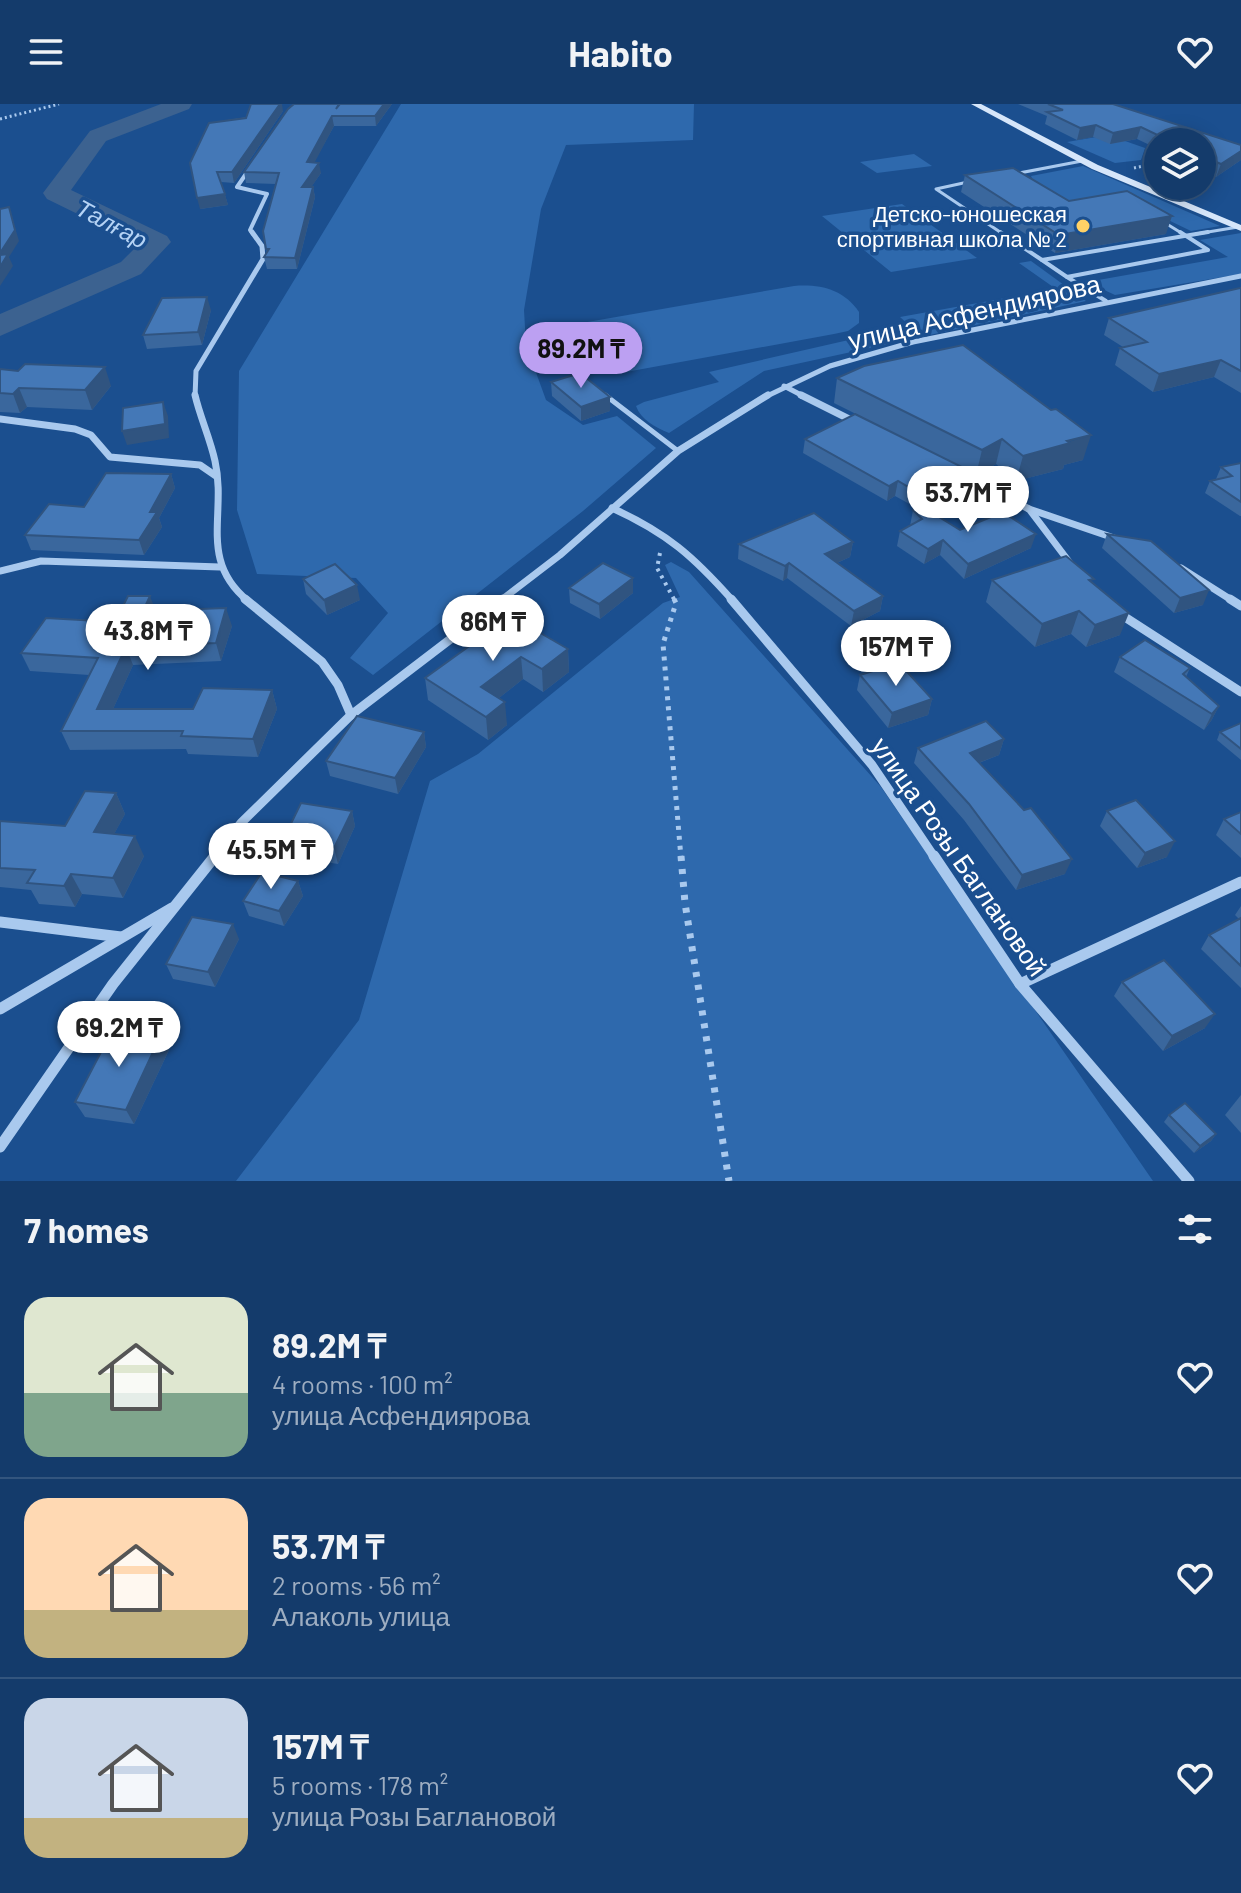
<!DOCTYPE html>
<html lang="en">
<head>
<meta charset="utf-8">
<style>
	:root { --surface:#143b6b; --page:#214673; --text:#f1f3f6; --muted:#9dadc1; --line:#33557e; --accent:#bca0f2 }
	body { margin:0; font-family:Barlow,sans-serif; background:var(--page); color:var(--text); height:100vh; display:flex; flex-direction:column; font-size:30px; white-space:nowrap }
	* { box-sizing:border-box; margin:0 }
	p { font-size:26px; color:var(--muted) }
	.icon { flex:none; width:44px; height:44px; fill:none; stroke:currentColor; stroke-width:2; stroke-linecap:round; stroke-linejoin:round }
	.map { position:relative; height:1077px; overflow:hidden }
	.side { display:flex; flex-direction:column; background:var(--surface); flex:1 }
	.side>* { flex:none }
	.fabs { position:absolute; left:1144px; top:24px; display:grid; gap:16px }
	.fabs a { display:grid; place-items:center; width:72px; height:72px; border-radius:50%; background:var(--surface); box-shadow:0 4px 20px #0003,0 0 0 2px var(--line); font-size:40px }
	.price { position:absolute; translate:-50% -68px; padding:0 18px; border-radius:28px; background:#fff; color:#222; font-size:26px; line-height:52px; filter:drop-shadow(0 2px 4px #0008) }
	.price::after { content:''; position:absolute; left:50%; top:48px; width:24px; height:18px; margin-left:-12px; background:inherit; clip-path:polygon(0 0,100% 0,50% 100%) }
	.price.on { background:var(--accent); color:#111 }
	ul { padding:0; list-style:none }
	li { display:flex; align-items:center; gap:24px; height:200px; padding:0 24px }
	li+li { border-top:2px solid var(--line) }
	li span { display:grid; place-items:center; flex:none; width:224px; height:160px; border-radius:24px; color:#555 }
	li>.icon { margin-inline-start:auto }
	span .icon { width:96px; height:96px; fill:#fffc; stroke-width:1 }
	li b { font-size:34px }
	h2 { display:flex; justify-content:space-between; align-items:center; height:96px; padding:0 24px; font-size:34px }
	header { display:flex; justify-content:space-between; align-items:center; height:104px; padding:0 24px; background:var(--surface); font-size:36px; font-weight:700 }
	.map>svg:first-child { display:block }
	.green { fill:#2e69ad }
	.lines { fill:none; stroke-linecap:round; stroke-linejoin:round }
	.river { fill:#3c6290; fill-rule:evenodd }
	.path-far3 { stroke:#a9c9ee; stroke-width:3; stroke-dasharray:2 3; stroke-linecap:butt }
	.path-far2 { stroke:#a9c9ee; stroke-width:4; stroke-dasharray:3 5; stroke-linecap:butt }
	.path-far1 { stroke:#a9c9ee; stroke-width:5; stroke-dasharray:4 6; stroke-linecap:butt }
	.path { stroke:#a9c9ee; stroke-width:7; stroke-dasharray:5 8; stroke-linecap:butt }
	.lane-far2 { stroke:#a9c9ee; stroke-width:3 }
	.lane-far1 { stroke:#a9c9ee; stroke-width:4 }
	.lane { stroke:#a9c9ee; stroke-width:5 }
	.street-far4 { stroke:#a9c9ee; stroke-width:4 }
	.street-far3 { stroke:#a9c9ee; stroke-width:5 }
	.street-far2 { stroke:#a9c9ee; stroke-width:7 }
	.street-far1 { stroke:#a9c9ee; stroke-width:9 }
	.street { stroke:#a9c9ee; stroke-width:11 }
	.secondary { fill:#d6e6fa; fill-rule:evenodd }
	.wall { fill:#3a679d }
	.shaded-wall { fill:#305480 }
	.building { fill:#4478b7; stroke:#305480; stroke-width:2 }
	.poi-dot { fill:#ffd166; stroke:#1b4f8f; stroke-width:3 }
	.labels { text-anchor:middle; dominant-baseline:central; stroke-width:7; stroke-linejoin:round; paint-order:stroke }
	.far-poi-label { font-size:22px; fill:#fff; stroke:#1b4f8f; text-anchor:end }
	.far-water-label { font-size:24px; font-style:italic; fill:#b5d3f5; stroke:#1b4f8f }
	.street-label { font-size:26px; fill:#fff; stroke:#1b4f8f }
</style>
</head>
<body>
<header><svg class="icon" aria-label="menu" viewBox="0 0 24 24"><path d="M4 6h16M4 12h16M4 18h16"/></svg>Habito<svg class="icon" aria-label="heart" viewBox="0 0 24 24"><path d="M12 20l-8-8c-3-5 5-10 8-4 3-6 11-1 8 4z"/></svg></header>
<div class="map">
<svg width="1241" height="1077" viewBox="0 0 1241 1077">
	<rect width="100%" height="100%" fill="#1b4f8f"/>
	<g class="green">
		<polygon points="401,0 694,0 693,36 566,41 541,105 524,206 526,241 546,296 583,321 617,312 656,344 583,407 373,571 350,554 388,509 356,474 257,470 237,406 239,267"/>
		<polygon points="1108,31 1145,44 1141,56 1115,59 1067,38"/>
		<polygon points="914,50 932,62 877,69 860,58"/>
		<polygon points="1083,62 1220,122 1191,127 1137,101 1073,103 1034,79 1031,72"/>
		<polygon points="902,100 977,154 891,168 822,112"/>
		<polygon points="1241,129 1241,170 1115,191 1087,178 1228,153 1200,136"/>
		<path d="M1031,157L1086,197L764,267L669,329C655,323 641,316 636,302L644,298L719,278L709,268L910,222L900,213L1056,185L1019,159Z"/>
		<path d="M794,182C820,180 843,185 859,208V219L848,227L834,230L626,268L574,264L557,253L551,241L557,228L576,220Z"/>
		<polygon points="671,458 689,468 881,683 1153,1077 236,1077 359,916 430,677 478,650 663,499 680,493 665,461"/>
	</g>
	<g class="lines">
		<polygon class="river" points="161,0 192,0 189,5 106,37 71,86 167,132 171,138 141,170 0,232 0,210 121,158 139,140 47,95 43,89 90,27"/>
		<g class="path-far3">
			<polyline points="0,15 59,0"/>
			<polyline points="1134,64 1158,59"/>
		</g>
		<polyline class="path-far2" points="660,449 657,464 675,497"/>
		<polyline class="path-far1" points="674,495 676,499 663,540 681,754"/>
		<polyline class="path" points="681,752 685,799 729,1077"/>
		<g class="lane-far2">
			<polyline points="1014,70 1082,57"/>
			<polyline points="968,78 936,85 1003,130"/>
			<polyline points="1162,117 1183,130"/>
			<polyline points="1196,130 1238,123"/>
		</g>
		<g class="lane-far1">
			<polyline points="1000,128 1042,156 1208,128"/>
			<polyline points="1042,156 1067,173 1208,146 1180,128"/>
			<polyline points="1067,173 1106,197"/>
		</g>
		<polyline class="lane" points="605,291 678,347"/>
		<polyline class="street-far4" points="250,64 237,83 267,90 250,126 253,130"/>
		<g class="street-far3">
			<polyline points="784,282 805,293"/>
			<polyline points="195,293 196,267 263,155 262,142 252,128"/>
			<polyline points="765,293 830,262 913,238 1241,172"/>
		</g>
		<g class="street-far2">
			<path d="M195,291C200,313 210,334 215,357C227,410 198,456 248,497"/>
			<polyline points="801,291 857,319"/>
			<polyline points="0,315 75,325 91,331 110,353 200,361 216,372"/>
			<polyline points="955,368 1029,405 1070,459"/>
			<path d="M612,404C667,429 693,452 733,497"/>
			<polyline points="1029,405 1114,434"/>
			<polyline points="1181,464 1233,497"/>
			<polyline points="0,467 41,457 220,463"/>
			<polyline points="500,497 560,451 678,347 768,291"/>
		</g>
		<g class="street-far1">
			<polyline points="245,495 322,558 338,581 351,611"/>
			<polyline points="731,495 872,661 935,754"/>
			<polyline points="1230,495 1241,502"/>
			<polyline points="1117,508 1241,588"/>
			<polyline points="213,754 241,719 351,611 503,495"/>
		</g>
		<g class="street">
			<polyline points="934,752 1020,880 1189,1077"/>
			<polyline points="0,818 121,833"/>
			<polyline points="1020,880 1241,778"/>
			<polyline points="0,905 172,804"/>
			<polyline points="0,1043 113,880 215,752"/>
		</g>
		<polygon class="secondary" points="971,0 981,0 1098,61 1241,121 1241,127 1092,65"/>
	</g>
	<g class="wall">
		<polygon points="294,0 392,0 376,22 334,22 314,58 321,69 311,83 313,83 315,93 297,165 267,165 264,153 267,149 263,127 276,80 246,79 244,68"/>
		<polygon points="1018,0 1113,0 1241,41 1241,56 1216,73 1202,66 1202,38 1158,38 1158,45 1137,35 1110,40 1093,33 1077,36 1045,20 1047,12"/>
		<polygon points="283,7 234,79 221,78 228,101 200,105 209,19"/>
		<polygon points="965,71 1069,97 1166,130 1055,149 961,88"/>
		<polygon points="1241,184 1241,289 1214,273 1153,288 1115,261 1120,244 1123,243 1104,231 1109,214"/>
		<polygon points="211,206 202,241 147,245 143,231"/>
		<polygon points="0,265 111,282 92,306 27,303 20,309 0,308"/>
		<polygon points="837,274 1083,356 1064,361 1063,365 1016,377 996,360 976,371 966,366 963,379 923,403 960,426 1031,444 964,475 940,451 924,460 897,442 900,427 910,422 913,406 915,403 895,392 887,397 803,349 805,335 890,327 834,299"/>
		<polygon points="551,278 610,307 581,317 552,292"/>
		<polygon points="1241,359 1241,412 1240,412 1205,389 1210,377 1216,375 1221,363"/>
		<polygon points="171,370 175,384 159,414 162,423 144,451 31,446 25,431 84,403"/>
		<polygon points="1107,430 1203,501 1174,509 1102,444"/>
		<polygon points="853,438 850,453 837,459 883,492 880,507 851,522 787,474 783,477 738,455 739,440"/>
		<polygon points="633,474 633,489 600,515 570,499 569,484"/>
		<polygon points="303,475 360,496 327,511 306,490"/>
		<polygon points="992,476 1092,479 1120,531 1086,543 1071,530 1035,543 986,498"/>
		<polygon points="156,507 232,522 221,557 133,561 113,605 193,605 272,586 277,605 258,653 188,650 186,645 70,646 61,627 89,571 30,567 21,549"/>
		<polygon points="511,512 568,545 569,568 543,588 523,575 499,594 507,621 488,636 428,596 425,574"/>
		<polygon points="1120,553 1190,564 1186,573 1219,602 1211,617 1204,626 1114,568"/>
		<polygon points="860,571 932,595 928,611 888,624 857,586"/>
		<polygon points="1241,619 1241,656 1217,636 1220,628"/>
		<polygon points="424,628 426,643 398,690 330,672 326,657"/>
		<polygon points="1004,635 999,651 979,659 1065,770 1016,786 964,716 914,659 918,644"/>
		<polygon points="116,689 125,710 114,730 144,752 123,794 82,790 75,803 39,800 31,786 0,783 0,717 65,722"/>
		<polygon points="352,707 355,722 338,760 287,752 283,736"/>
		<polygon points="1107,707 1167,753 1137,764 1100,722"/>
		<polygon points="1241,708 1241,754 1216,731 1224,715"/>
		<polygon points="298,777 303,792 284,822 249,812 243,797"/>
		<polygon points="1241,802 1241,884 1201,845 1209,831 1239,815 1235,811"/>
		<polygon points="239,835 215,883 173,875 166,860"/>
		<polygon points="1122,878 1205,924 1163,947 1114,892"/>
		<polygon points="169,946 134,1020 85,1013 75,998"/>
		<polygon points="1241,991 1241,1029 1225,1011"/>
		<polygon points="1169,1011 1216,1030 1211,1037 1194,1049 1164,1018"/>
	</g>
	<g class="shaded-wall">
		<polygon points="280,0 282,0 283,7 234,79 232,68"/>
		<polygon points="384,0 392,0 376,22 375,12"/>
		<polygon points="332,12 334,22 309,69 307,58"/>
		<polygon points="1096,21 1093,33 1077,36 1080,24"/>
		<polygon points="1141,23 1137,35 1110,40 1113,29"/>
		<polygon points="1241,47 1241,56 1216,73 1221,60"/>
		<polygon points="319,59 321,69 304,94 302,83"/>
		<polygon points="313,83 315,93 297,165 295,154"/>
		<polygon points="225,90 228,101 200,105 197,94"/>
		<polygon points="9,103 19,137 9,153 13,162 0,182 0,149"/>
		<polygon points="1172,112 1166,130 1055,149 1059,131"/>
		<polygon points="207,193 211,206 202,241 198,228"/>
		<polygon points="1221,256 1214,273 1153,288 1159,270"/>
		<polygon points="105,263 111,282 92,306 85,286"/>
		<polygon points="19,284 27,303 20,309 13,290"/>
		<polygon points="610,293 610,307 581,317 581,303"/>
		<polygon points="163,298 168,312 169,334 127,341 122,327"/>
		<polygon points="1091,331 1083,356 1064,361 1063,365 1016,377 1023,352"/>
		<polygon points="1002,335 996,360 976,371 982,346"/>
		<polygon points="966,365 963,379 919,405 922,391"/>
		<polygon points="171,370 175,384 159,414 162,423 144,451 139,436 150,408"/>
		<polygon points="898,377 895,392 887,397 889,382"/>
		<polygon points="1036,430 1031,444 964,475 968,460"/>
		<polygon points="943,436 940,451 924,460 928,445"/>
		<polygon points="853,438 850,453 823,465 825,450"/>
		<polygon points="789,459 787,474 783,477 785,462"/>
		<polygon points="633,474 633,489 600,515 599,500"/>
		<polygon points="357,481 360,496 327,511 324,496"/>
		<polygon points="1209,486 1203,501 1174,509 1180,494"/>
		<polygon points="150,492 157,510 143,507"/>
		<polygon points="883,492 880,507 851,522 854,507"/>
		<polygon points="226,504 232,522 221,557 216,539"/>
		<polygon points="1079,507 1071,530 1035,543 1042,520"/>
		<polygon points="1129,509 1120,531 1086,543 1095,521"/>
		<polygon points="126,543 133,561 105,623 97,605"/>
		<polygon points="568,545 569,568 543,588 542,565"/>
		<polygon points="521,553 523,575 484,606 481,583"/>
		<polygon points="272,586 277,605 258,653 253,635"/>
		<polygon points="932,595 928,611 888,624 892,609"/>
		<polygon points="505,598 507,621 488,636 486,613"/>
		<polygon points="1219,602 1211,617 1204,626 1212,610"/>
		<polygon points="424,628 426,643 398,690 395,674"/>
		<polygon points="1004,635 999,651 965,664 970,649"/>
		<polygon points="116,689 125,710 104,749 94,728"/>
		<polygon points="352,707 355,722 338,760 334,744"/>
		<polygon points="135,732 144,752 123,794 113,774"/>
		<polygon points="1175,737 1167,753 1137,764 1145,749"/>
		<polygon points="1072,755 1065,770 1016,786 1022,771"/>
		<polygon points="71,770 82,790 75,803 64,782"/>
		<polygon points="298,777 303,792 284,822 279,807"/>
		<polygon points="233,820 239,835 215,883 208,868"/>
		<polygon points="1215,910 1205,924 1163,947 1172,932"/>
		<polygon points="161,931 169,946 134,1020 126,1006"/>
		<polygon points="1216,1030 1211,1037 1194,1049 1200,1042"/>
	</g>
	<g class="building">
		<polygon points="251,0 280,0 232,68 217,68 225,90 197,94 190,59 209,19 246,14"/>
		<polygon points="294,0 339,0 336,5 340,0 384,0 375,12 332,12 307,58 319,59 302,83 313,83 295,154 264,153 269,145 266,145 263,127 279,69 244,68 288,5"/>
		<polygon points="1048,0 1113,0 1241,41 1241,47 1221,60 1202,52 1202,38 1172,38 1141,23 1113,29 1096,21 1080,24 1047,8 1063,6"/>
		<polygon points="1013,64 1069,97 1127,87 1172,112 1059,131 965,71"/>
		<polygon points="9,103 15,126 0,149 0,105"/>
		<polygon points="8,150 0,163 0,151"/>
		<polygon points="1240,184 1241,184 1241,267 1221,256 1159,270 1120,244 1147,238 1109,214"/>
		<polygon points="207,193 198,228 143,231 162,194"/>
		<polygon points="963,241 1051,306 1056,305 1091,331 1067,337 1070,339 1023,352 1002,335 982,346 837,274 864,262"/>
		<polygon points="25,260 105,263 85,286 19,284 13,290 0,289 0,265 18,267"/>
		<polygon points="580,269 610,293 581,303 551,278"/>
		<polygon points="163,298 165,320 122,327 123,304"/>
		<polygon points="855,310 966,365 922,391 898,377 889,382 805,335"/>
		<polygon points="1241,359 1241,398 1210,377 1232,372 1221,363"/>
		<polygon points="106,369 171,370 150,408 157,408 139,436 25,431 49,400 84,403"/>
		<polygon points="918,400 960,426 1003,408 1036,430 968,460 943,436 928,445 900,427 922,415 913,406"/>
		<polygon points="814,409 853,438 825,450 883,492 854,507 789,459 785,462 739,440"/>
		<polygon points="1107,430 1151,437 1209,486 1180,494"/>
		<polygon points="1066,452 1094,475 1089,476 1129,509 1095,521 1079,507 1042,520 992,476"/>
		<polygon points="603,459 633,474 599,500 569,484"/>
		<polygon points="335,460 357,481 324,496 303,475"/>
		<polygon points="128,492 150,492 143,507 226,504 216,539 126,543 97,605 193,605 203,584 272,586 253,635 181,632 183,627 61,627 98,554 21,549 46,514 115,518"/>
		<polygon points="511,512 568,545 542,565 521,553 481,583 505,598 486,613 425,574"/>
		<polygon points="1145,536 1190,564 1183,570 1219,602 1212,610 1120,553"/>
		<polygon points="899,559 932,595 892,609 860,571"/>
		<polygon points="357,612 424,628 395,674 326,657"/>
		<polygon points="986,617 1004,635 970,649 1024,706 1031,704 1072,755 1022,771 969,700 918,644"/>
		<polygon points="1241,619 1241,645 1220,628"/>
		<polygon points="85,687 116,689 94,728 135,732 113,774 71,770 64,782 27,779 35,766 0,764 0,717 65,722"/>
		<polygon points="1136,696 1175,737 1145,749 1107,707"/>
		<polygon points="301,699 352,707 334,744 283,736"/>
		<polygon points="1241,708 1241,730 1224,715"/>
		<polygon points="262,768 298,777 279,807 243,797"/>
		<polygon points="192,813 233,820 208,868 166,860"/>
		<polygon points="1241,814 1241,862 1209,831"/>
		<polygon points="1164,856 1215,910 1172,932 1122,878"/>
		<polygon points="113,925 161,931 126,1006 75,998"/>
		<polygon points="1185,999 1216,1030 1200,1042 1169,1011"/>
	</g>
	<circle class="poi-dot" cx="1083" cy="122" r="8"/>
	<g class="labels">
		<g class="far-poi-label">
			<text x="1067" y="109">Детско-юношеская<tspan x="1067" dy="25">спортивная школа № 2</tspan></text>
		</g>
		<g class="far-water-label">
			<text transform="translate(112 119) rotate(28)">Талғар</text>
		</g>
		<g class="street-label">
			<text transform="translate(974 207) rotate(-13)">улица Асфендиярова</text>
			<text transform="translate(960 752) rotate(55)">улица Розы Баглановой</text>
		</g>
	</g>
</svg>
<div class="fabs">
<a><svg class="icon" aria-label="layers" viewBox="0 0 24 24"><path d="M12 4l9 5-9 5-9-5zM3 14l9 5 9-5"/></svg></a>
</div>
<b class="price on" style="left:581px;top:286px">89.2M ₸</b>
<b class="price" style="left:968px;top:430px">53.7M ₸</b>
<b class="price" style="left:493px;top:559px">86M ₸</b>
<b class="price" style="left:148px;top:568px">43.8M ₸</b>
<b class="price" style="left:896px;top:584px">157M ₸</b>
<b class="price" style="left:271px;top:787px">45.5M ₸</b>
<b class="price" style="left:119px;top:965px">69.2M ₸</b>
</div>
<section class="side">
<h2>7 homes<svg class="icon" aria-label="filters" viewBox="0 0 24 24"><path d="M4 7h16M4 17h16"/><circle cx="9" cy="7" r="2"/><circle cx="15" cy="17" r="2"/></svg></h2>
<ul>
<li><span style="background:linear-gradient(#dfe7d0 60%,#7fa58c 0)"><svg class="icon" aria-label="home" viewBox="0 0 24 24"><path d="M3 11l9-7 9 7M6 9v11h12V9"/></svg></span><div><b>89.2M ₸</b><p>4 rooms · 100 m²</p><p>улица Асфендиярова</p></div><svg class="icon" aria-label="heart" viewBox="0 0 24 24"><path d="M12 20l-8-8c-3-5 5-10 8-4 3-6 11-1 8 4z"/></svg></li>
<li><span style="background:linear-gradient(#ffd9b3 70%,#c2b280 0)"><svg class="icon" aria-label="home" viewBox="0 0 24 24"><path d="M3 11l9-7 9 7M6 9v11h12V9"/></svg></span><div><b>53.7M ₸</b><p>2 rooms · 56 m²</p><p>Алаколь улица</p></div><svg class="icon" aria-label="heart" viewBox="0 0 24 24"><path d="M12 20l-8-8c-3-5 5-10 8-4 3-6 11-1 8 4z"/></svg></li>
<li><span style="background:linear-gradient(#c9d6e8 75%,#c2b280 0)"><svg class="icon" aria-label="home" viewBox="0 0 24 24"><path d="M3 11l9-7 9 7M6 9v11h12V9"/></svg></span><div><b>157M ₸</b><p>5 rooms · 178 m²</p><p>улица Розы Баглановой</p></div><svg class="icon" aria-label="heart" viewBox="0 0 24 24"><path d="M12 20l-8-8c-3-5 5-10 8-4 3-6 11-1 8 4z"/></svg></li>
</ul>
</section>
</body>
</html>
